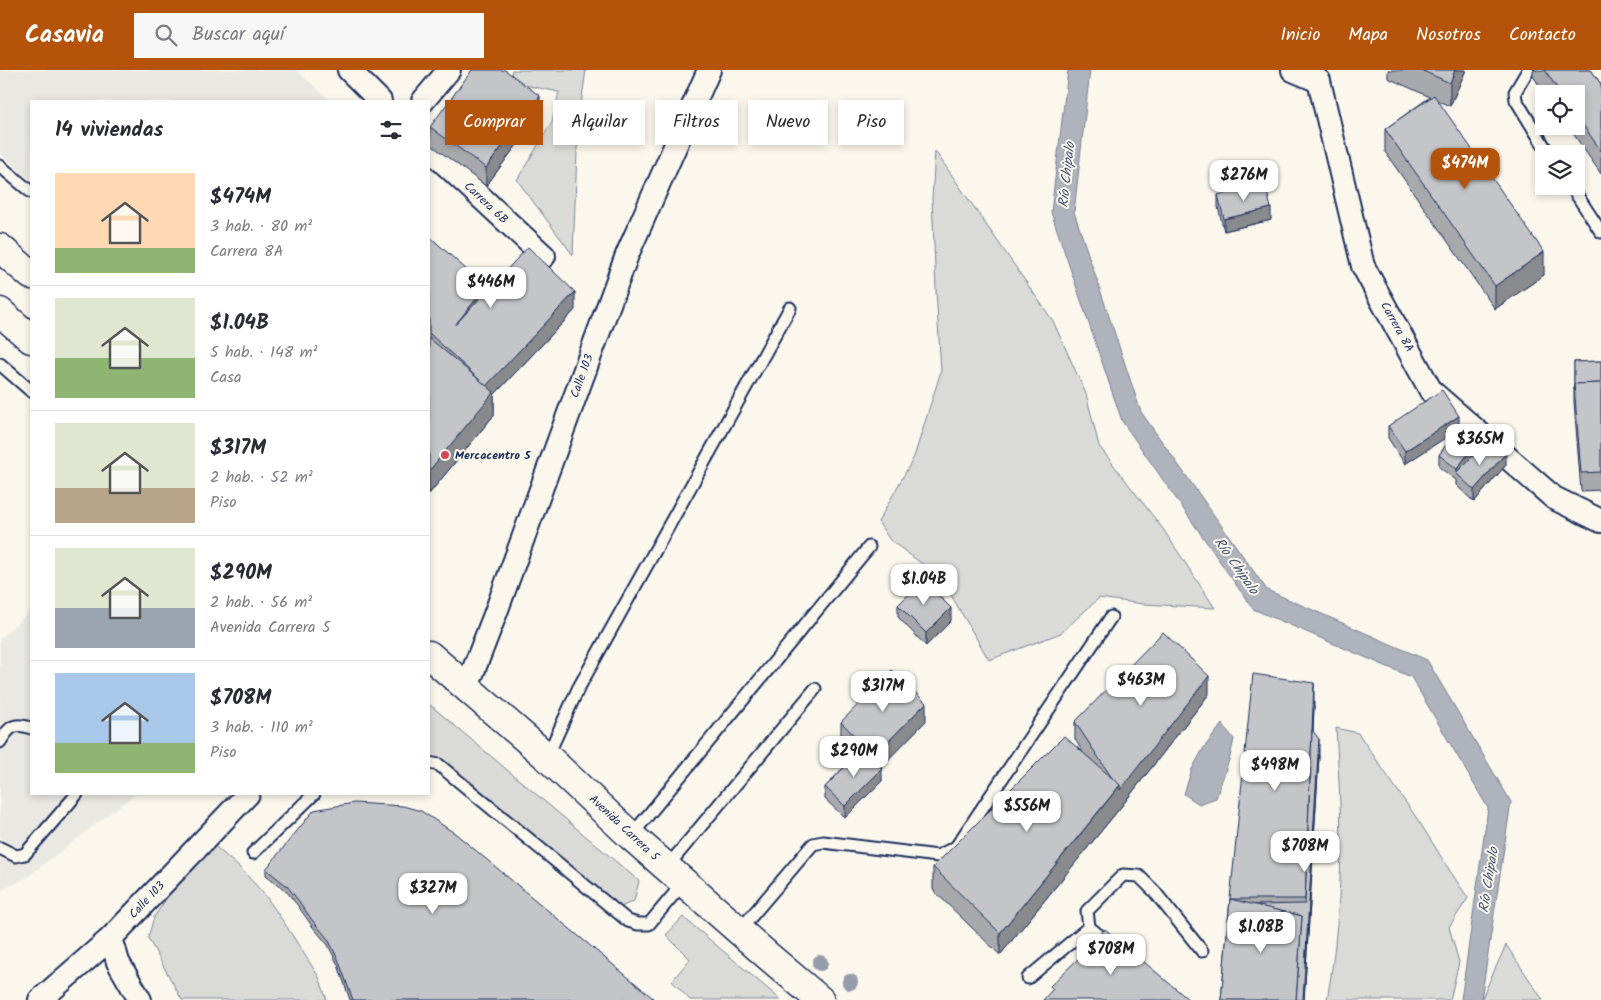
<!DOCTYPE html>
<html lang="es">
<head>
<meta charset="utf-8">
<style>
	:root { --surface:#fff; --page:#f7f7f7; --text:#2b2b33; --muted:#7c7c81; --line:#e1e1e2; --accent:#b45309 }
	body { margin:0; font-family:Kalam,sans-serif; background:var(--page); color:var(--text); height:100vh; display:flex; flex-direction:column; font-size:19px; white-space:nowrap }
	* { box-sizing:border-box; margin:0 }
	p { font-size:16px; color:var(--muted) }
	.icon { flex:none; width:28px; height:28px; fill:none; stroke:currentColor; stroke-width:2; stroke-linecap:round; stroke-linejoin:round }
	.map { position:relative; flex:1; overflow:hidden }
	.panel { position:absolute; left:30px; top:30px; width:400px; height:695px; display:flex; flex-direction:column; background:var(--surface); border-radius:0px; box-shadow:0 2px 8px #0003 }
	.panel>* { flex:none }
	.hud { position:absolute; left:445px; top:30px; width:475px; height:45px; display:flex; gap:10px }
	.buttons { position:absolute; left:1535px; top:15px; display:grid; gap:10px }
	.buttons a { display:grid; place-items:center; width:50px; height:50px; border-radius:0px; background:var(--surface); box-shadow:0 2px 8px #0003; font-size:25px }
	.price { position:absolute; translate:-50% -42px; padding:0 11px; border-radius:10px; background:#fff; color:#222; font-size:16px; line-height:32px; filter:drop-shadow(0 1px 2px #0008) }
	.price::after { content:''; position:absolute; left:50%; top:30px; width:15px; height:11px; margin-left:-8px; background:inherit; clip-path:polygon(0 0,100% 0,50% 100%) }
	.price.selected { background:var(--accent); color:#fff }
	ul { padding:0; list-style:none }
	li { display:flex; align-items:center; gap:15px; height:125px; padding:0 25px }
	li+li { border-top:1px solid var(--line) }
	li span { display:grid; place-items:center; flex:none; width:140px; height:100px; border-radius:0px; color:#555 }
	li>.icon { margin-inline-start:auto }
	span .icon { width:60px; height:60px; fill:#fffc; stroke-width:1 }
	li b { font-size:21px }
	h2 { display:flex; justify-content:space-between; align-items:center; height:60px; padding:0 25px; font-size:21px }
	.chip { padding:0 18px; border-radius:0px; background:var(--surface); box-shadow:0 2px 8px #0003; font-size:18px; line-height:45px }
	.chip.selected { background:var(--accent); color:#fff }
	header { display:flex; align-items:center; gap:30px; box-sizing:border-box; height:70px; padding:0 25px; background:var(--accent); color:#fff }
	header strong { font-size:24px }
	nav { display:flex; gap:28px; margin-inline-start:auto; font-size:18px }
	.search { width:350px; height:45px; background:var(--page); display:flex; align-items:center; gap:12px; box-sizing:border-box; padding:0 18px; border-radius:0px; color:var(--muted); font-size:19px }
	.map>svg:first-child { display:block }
	.built { fill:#eae8e2 }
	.green { fill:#dadad7; stroke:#7a849a }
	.water { fill:#afb3bb; stroke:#747e96 }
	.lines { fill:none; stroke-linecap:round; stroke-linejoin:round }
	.lane-casing { stroke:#1b2f5e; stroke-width:15 }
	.street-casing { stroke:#1b2f5e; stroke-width:26 }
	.primary-casing { stroke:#1b2f5e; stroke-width:31 }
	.lane { stroke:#fbf7ec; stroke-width:11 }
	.street { stroke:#fbf7ec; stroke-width:22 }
	.primary { stroke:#fbf7ec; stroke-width:28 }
	.tree { fill:#959cab }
	.wall { fill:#a8a9ad; stroke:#1b2f5e }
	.shaded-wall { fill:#888a8d; stroke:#1b2f5e }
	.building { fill:#c3c5c9; stroke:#1b2f5e }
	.poi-dot { fill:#d1495b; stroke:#fbf7ec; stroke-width:2 }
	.labels { text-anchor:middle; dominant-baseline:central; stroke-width:4; stroke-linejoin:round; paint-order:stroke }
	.street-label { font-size:12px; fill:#1b2f5e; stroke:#fbf7ec }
	.poi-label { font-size:12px; font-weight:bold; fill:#1b2f5e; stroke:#fbf7ec; text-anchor:start }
	.water-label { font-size:14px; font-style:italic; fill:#47577a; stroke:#fbf7ec }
</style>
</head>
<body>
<header>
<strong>Casavia</strong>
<div class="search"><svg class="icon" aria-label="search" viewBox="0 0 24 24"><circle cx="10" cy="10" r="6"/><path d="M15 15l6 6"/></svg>Buscar aquí</div>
<nav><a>Inicio</a><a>Mapa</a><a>Nosotros</a><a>Contacto</a></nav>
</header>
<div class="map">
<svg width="1601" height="930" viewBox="0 0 1601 930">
	<rect width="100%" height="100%" fill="#fbf7ec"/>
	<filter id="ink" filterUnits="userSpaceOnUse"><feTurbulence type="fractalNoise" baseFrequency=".02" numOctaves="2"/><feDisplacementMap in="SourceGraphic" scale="10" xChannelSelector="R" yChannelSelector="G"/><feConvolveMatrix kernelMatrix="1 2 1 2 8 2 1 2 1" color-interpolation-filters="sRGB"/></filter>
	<g filter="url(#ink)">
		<g class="built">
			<polygon points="0,0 296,0 331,31 31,31 31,111 0,83"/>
			<polygon points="31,540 31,724 135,724 26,808 0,821 0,569"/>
		</g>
		<g class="green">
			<polygon points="512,0 586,0 578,55 573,185 517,110 552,52 559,22 510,12"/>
			<polygon points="935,81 1053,251 1086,324 1099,376 1163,459 1215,538 1143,534 1099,528 1061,563 989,590 941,508 890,470 878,452 914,387 941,301 936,220 932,129"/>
			<polygon points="429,634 639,811 634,831 621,837 437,689 429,688"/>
			<path d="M1336,658L1358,663L1420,753L1450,801L1468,828L1449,857L1459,892L1450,930H1327C1336,880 1340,828 1341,777C1341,737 1338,697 1336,658Z"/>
			<polygon points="214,775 242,800 265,825 285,854 319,907 327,930 182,930 148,868 154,847 185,801"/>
			<polygon points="683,847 781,930 690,930 672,911 690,889 666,865"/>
			<polygon points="1506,875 1543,930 1481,930"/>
		</g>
		<g class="water">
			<polygon points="1068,0 1090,0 1074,142 1141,342 1267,520 1427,590 1511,732 1481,930 1461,930 1488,738 1411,607 1253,539 1122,351 1051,142"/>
			<polygon points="1222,654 1234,669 1230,687 1216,728 1199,734 1184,724 1192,699 1203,679"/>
		</g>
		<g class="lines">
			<g class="lane-casing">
				<g id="lane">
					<polyline points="1528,0 1515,22 1516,30 1549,84"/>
					<polyline points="0,96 31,122"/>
					<polyline points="1571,116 1601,162"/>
					<polyline points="0,294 31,321"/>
					<path d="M0,672C9,657 14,652 31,658"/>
					<polyline points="547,687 578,619 790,238"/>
					<polyline points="429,693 439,695 628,851 638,854 649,854 684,812"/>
					<polyline points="631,766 869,477"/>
					<polyline points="0,778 16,786 25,784 77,724"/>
					<polyline points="253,783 314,724"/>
					<polyline points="667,797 815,619"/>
					<polyline points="739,861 813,774 823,772 938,786 956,777 1111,547"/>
					<polyline points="1111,875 1089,857 1087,841 1123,805 1139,806 1154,821 1202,881"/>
					<polyline points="1028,908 1089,857"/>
				</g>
			</g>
			<g class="street-casing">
				<g id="street">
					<polyline points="349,0 380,31"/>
					<polyline points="1293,0 1319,11"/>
					<polyline points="1319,11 1363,196 1431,321 1554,428 1601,451"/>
					<polyline points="423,31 449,0"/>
					<polyline points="429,79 544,186"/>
					<polyline points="467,617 496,542 627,185 709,0"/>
					<polyline points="111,868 118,892 140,930"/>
					<polyline points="40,930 111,868 248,724"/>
				</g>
			</g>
			<g class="primary-casing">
				<g id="primary">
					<polyline points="0,178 31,205"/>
					<polyline points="0,242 31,269"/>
					<polyline points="429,585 547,687 631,766 768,886 820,930"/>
				</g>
			</g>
			<use href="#lane" class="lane"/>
			<use href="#street" class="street"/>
			<use href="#primary" class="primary"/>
		</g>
		<g class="tree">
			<circle cx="820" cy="893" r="8"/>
			<circle cx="850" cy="912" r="8"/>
		</g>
		<g class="wall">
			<polygon points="1388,0 1466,0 1450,36 1438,31 1544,205 1495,239 1385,82 1385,59 1430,27 1388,8"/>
			<polygon points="1533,0 1591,0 1601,14 1601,104 1568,56 1576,56 1576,24 1545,24 1533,6"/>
			<polygon points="540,44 486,116 430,74 430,57"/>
			<polygon points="1218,125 1271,150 1224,161 1218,137"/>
			<polygon points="429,166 486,221 575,240 494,325 494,345 429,424"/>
			<polygon points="1601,291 1601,420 1581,421 1574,332 1574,292"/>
			<polygon points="1388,356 1459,357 1483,375 1482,377 1506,395 1474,432 1456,415 1456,410 1439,397 1439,385 1457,360 1405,394 1388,368"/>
			<polygon points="898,535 951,551 926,576 898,547"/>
			<polygon points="1209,624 1120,738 1000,885 933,820 933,797 1083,683 1075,669 1075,652"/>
			<polygon points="1314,636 1313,661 1319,687 1304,930 1221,930 1230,829"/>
			<polygon points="926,651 880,697 882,711 845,748 825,729 825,717 856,685 841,670 841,652"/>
			<polygon points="266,799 653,930 350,930 338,895 328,875 312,856 298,836 287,822 266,805"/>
		</g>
		<g class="shaded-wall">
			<polygon points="1455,0 1466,0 1450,36 1450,13"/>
			<polygon points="540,26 540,44 486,116 486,98"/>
			<polygon points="1271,138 1271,150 1224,161 1224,149"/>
			<polygon points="1544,182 1544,205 1495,239 1495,216"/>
			<polygon points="486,217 486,235 455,255"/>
			<polygon points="575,222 575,240 494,325 494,345 429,424 429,401 485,316"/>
			<polygon points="1459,346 1459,359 1405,394 1405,381"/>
			<polygon points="1483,363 1483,375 1460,407 1457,404 1457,399"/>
			<polygon points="1506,383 1506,395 1474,432 1474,420"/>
			<polygon points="951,538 951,551 926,576 926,563"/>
			<polygon points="1209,606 1209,624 1120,738 1000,885 1000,863"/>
			<polygon points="1314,613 1314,636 1305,851"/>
			<polygon points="926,633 926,651 874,704 874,686"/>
			<polygon points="1319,669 1319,687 1304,930 1303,930"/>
			<polygon points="882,699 882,711 845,748 845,736"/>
		</g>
		<g class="building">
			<polygon points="472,0 505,0 540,26 486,98 430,57"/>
			<polygon points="1421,0 1455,0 1450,13"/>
			<polygon points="1545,0 1591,0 1601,14 1601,81 1576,45 1576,24 1561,24"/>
			<polygon points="1434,25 1544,182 1495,216 1385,59"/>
			<polygon points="1265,114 1271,138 1224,149 1218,125"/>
			<polygon points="429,166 486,217 455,255 528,177 575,222 486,316 429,263"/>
			<polygon points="429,268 494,322 429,401"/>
			<polygon points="1601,291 1601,313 1574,314 1574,319 1574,292"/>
			<polygon points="1601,313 1601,402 1581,403 1574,314"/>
			<polygon points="1442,320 1459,346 1405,381 1388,356"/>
			<polygon points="1459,356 1483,363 1457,399 1439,385"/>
			<polygon points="1485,374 1506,383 1474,420 1456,403"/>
			<polygon points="923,510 951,538 926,563 898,535"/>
			<polygon points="1163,562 1209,606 1120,720 1120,715 1112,708 1075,652"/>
			<polygon points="892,600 926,633 874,686 841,652"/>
			<polygon points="1253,604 1314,613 1305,829 1230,829"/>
			<polygon points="1312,660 1319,669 1303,930 1296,930 1302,846 1254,835 1305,834"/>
			<polygon points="1064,666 1120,715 1000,863 933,797"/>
			<polygon points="862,679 882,699 845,736 825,717"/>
			<polygon points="354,733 403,736 421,741 456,764 653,928 651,930 353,930 338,889 328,869 312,850 298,830 287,816 266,799 314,740"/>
			<polygon points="1230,829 1302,846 1296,930 1221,930"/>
			<polygon points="1105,859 1189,930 1043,930 1053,919 1050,916 1082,885"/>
		</g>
	</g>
	<circle class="poi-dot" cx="445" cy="385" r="5"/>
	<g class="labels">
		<g class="street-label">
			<text transform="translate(486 133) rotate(43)">Carrera 6B</text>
			<text transform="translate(1397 257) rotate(61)">Carrera 8A</text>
			<text transform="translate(582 306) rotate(-70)">Calle 103</text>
			<text transform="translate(624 758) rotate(43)">Avenida Carrera 5</text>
			<text transform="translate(147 830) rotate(-47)">Calle 103</text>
		</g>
		<g class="poi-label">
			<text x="455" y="385">Mercacentro 5</text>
		</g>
		<g class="water-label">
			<text transform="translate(1067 105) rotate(-84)">Río Chipalo</text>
			<text transform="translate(1236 496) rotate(55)">Río Chipalo</text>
			<text transform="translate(1489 810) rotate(-81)">Río Chipalo</text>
		</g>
	</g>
</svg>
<div class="buttons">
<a><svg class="icon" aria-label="locate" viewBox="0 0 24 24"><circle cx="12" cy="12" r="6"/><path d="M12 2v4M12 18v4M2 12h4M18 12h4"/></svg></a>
<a><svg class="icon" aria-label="layers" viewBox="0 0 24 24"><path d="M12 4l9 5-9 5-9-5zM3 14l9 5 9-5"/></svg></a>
</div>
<b class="price selected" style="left:1465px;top:120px">$474M</b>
<b class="price" style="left:1244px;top:132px">$276M</b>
<b class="price" style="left:491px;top:239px">$446M</b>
<b class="price" style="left:1480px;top:396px">$365M</b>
<b class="price" style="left:924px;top:536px">$1.04B</b>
<b class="price" style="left:1141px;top:637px">$463M</b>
<b class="price" style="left:883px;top:643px">$317M</b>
<b class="price" style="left:854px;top:708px">$290M</b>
<b class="price" style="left:1275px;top:722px">$498M</b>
<b class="price" style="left:1027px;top:763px">$556M</b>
<b class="price" style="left:1305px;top:803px">$708M</b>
<b class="price" style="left:433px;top:845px">$327M</b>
<b class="price" style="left:1261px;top:884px">$1.08B</b>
<b class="price" style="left:1111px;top:906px">$708M</b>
<div class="hud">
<a class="chip selected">Comprar</a>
<a class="chip">Alquilar</a>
<a class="chip">Filtros</a>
<a class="chip">Nuevo</a>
<a class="chip">Piso</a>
</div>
<section class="panel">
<h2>14 viviendas<svg class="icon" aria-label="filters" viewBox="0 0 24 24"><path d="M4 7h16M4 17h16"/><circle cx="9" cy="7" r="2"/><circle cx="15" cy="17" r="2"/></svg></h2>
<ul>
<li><span style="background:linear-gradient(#ffd9b3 75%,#8fb573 0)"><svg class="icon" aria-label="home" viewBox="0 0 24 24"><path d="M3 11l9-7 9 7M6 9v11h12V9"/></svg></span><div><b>$474M</b><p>3 hab. · 80 m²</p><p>Carrera 8A</p></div></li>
<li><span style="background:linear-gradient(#dfe7d0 60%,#8fb573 0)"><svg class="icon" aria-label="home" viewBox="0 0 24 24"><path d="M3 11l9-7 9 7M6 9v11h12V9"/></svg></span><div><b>$1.04B</b><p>5 hab. · 148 m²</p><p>Casa</p></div></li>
<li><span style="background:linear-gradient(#dfe7d0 65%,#b9a48a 0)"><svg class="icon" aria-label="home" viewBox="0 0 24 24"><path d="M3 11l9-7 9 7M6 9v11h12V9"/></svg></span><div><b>$317M</b><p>2 hab. · 52 m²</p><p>Piso</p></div></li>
<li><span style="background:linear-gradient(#dfe7d0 60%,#9aa5b1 0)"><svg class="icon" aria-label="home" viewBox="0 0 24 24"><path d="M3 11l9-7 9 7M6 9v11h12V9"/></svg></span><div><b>$290M</b><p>2 hab. · 56 m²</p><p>Avenida Carrera 5</p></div></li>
<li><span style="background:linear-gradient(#a9c7e8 70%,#8fb573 0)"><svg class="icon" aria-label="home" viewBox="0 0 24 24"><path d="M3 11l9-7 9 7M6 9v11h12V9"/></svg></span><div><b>$708M</b><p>3 hab. · 110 m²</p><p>Piso</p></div></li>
</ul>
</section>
</div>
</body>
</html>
